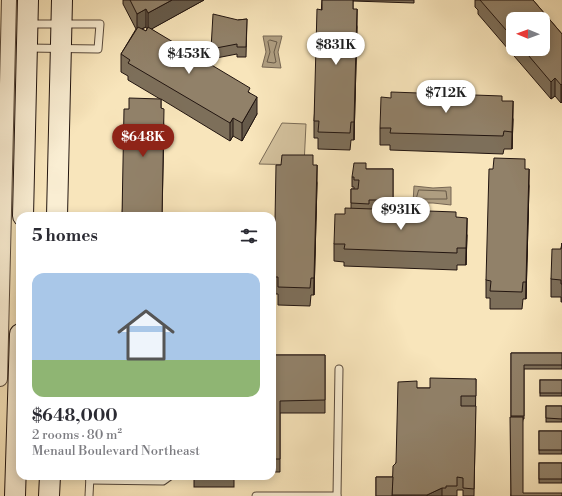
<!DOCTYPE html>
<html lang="en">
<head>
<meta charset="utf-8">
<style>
	:root { --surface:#fff; --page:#f7f7f7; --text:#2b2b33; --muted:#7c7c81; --accent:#8f2418 }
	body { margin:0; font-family:"Libre Bodoni",serif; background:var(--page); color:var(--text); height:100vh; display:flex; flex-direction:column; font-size:15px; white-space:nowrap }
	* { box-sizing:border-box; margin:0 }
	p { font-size:13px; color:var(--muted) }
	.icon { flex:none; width:22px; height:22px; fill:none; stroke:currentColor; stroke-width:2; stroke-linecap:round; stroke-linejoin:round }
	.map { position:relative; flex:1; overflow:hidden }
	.side { position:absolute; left:16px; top:212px; width:260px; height:268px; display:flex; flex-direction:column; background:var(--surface); border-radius:12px; box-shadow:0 2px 10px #0003 }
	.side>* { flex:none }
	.needle { width:26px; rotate:271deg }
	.fabs { position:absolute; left:506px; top:12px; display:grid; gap:8px }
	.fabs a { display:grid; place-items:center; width:44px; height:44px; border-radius:8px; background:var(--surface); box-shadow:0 2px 10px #0003; font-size:20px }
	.price { position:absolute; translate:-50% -34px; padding:0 9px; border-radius:14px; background:#fff; color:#222; font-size:13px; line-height:26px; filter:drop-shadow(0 1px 2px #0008) }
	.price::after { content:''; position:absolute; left:50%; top:24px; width:12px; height:9px; margin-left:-6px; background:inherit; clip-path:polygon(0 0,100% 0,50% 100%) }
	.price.current { background:var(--accent); color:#fff }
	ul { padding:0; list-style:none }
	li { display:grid; align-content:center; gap:8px; height:212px; padding:0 16px }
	li span { display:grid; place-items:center; height:124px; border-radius:12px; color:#555 }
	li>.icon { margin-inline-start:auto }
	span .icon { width:72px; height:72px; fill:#fffc; stroke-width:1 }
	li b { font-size:17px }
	h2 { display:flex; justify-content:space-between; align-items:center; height:48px; padding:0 16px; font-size:17px }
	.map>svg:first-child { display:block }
	.green { fill:#d4c29e; stroke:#7b6c57 }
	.water { fill:#af9e81; stroke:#776754 }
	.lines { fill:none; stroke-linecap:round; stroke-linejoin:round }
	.shore { stroke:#685a48; stroke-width:1 }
	.service-casing { stroke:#58493b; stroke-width:9 }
	.minor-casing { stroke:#58493b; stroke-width:16 }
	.secondary-casing { stroke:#221510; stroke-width:22 }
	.service { stroke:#faeed3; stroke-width:7 }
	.minor { stroke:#faeed3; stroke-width:14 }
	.secondary { stroke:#faeed3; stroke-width:20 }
	.wall { fill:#7d6f5a; stroke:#221510; fill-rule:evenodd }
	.shaded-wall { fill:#665a4a; stroke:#221510 }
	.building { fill:#918169; stroke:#221510 }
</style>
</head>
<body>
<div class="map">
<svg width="562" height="496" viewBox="0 0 562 496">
	<rect width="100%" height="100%" fill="#f8e5bb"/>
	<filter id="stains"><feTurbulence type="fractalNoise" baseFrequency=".005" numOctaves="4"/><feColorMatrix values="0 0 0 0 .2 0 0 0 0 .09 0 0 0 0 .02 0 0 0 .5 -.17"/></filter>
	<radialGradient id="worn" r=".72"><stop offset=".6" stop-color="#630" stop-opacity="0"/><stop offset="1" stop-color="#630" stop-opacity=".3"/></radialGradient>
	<polygon class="green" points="282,123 306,124 304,165 259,164"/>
	<g class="water">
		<polygon points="263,36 282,36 278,52 281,68 262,67 266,52"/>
		<polygon points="414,186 433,188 451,187 451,205 433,203 413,203"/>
	</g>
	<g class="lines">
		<g class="shore">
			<polygon points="270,40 277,42 274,52 276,62 274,63 267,62 270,52 268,42"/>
			<polygon points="419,190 446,191 447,199 419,199 417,197"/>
		</g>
		<g class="service-casing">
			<g id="service">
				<polyline points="27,48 98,49 100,24 30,24"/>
				<polyline points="90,480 163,481 170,476"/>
				<polyline points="337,495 339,369"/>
				<polyline points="89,496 90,476"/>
				<polyline points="256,496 337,496"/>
			</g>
		</g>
		<g class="minor-casing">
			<polyline id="minor" points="0,379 9,0"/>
		</g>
		<g class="secondary-casing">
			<g id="secondary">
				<polyline points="23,216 28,0"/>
				<polyline points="57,216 62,0"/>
				<polyline points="15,496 20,334"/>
				<polyline points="49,496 50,476"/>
			</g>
		</g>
		<use href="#service" class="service"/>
		<use href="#minor" class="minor"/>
		<use href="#secondary" class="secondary"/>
	</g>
	<g class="wall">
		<path d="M123,0H204L151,29L250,93L257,114L242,141L233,136L230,141L161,99V108L164,126L162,216H122L129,109L160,99L128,80V76L121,72V54L136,29L123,4ZM146,27L147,29L146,31L142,29Z"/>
		<polygon points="322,0 414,0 414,3 353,1 353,9 357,27 354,140 351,140 350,150 318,149 318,138 314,138 314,121"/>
		<path d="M475,0H533L562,34V102L561,103L555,96L551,99L478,14V10L475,7ZM513,19L543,49H513Z"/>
		<polygon points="247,19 246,57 237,57 237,54 211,59 211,49 238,20"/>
		<polygon points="502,101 513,119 512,149 504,149 503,154 390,150 390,145 380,145 380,128"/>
		<polygon points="313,165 317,183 314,295 311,295 310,306 278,305 278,294 274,294 274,277"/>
		<polygon points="366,169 393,169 393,210 456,217 467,235 466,265 457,265 457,270 344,266 344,262 334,261 334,244 345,214 351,208 351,189 354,189 354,187 352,187 352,177"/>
		<polygon points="525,169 529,186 526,299 523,299 522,309 490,309 490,298 486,298 486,280"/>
		<polygon points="562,243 562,302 561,302 561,297 551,297 551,279 561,249"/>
		<polygon points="511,353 562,353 562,369 524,369 524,419 523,419 511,496"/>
		<polygon points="272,355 325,355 325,413 280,413 280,472 272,472"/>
		<polygon points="476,379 474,496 463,496 463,490 457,490 457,496 376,496 376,477 393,477 396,463 417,388 430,388"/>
		<rect x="540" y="380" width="22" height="16"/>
		<rect x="546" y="406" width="16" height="16"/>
		<rect x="539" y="431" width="23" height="23"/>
		<rect x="539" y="463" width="23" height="20"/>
		<rect x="194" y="476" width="40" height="11"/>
	</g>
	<g class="shaded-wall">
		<polygon points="172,0 204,0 148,31 148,13"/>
		<polygon points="146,9 146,27 137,31 137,14"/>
		<polygon points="357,9 357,27 354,140 354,122"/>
		<polygon points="555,78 555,96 551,99 551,82"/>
		<polygon points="562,84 562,102 561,103 561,85"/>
		<polygon points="257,97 257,114 242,141 242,123"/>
		<polygon points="513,101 513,119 512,149 512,132"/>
		<polygon points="233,118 233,136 230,141 230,123"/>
		<polygon points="317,165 317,183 314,295 314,278"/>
		<polygon points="529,169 529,186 526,299 526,282"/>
		<polygon points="467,218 467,235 466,265 466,248"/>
		<polygon points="442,488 442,496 427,496 427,495"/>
	</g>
	<g class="building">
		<polygon points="130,0 172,0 148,13 146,9 137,14"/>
		<polygon points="322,0 353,0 353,9 357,9 354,122 351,122 350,133 318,132 319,121 314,121 317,9 322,10"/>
		<polygon points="480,0 533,0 562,34 562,84 561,85 555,78 551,82 523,49 543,49 543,19 513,19 513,38"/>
		<polygon points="213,14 238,20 247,19 246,47 237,47 237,44 211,49"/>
		<polygon points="138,27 146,31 148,27 250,88 248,92 257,97 242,123 233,118 230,123 128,63 130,60 121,54"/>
		<polygon points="391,92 502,96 502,101 513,101 512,132 504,131 503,136 390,133 391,128 380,128 381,97 391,98"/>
		<polygon points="129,98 161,99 161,108 164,109 162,216 122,216 124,109 129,109"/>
		<polygon points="282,155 313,155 313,165 317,165 314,278 311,278 310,288 278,287 278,277 274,277 276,165 281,165"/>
		<polygon points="494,158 525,159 525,169 529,169 526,282 523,282 522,292 490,291 491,281 486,280 489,169 493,169"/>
		<polygon points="354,163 366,163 366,169 393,169 393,203 384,203 384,200 369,200 369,204 351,203 351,189 358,189 359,180 354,180 354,177 352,177"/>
		<polygon points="345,208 456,212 456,217 467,218 466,248 457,248 457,253 344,249 345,244 334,244 335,214 345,214"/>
		<polygon points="562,243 562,284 561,284 561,280 551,279 552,249 561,249"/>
		<polygon points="511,353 562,353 562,365 524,365 524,416 511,416"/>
		<polygon points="272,355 325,355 325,400 280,401 280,459 272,459"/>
		<polygon points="430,378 476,379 476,396 461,396 461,406 476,406 474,489 463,488 463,478 457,477 457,486 446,486 446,488 442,488 427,495 392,495 393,466 396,463 398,382 417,381 417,388 430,388"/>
		<rect x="540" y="380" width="22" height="13"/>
		<polygon points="546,406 562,406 562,419 546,418"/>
		<polygon points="510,417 523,417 523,493 562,493 562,496 511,496"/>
		<rect x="539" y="431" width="23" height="19"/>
		<rect x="539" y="463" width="23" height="16"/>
		<polygon points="376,477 393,477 392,496 376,496"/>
	</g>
	<rect width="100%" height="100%" filter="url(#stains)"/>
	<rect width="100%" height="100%" fill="url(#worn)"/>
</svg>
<div class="fabs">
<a><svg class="needle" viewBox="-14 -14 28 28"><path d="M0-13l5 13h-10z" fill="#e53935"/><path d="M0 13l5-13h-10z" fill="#7c7c81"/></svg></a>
</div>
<b class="price" style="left:336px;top:66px">$831K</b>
<b class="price" style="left:189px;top:75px">$453K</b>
<b class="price" style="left:446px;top:114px">$712K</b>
<b class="price current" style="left:143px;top:158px">$648K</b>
<b class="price" style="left:401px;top:231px">$931K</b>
<section class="side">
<h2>5 homes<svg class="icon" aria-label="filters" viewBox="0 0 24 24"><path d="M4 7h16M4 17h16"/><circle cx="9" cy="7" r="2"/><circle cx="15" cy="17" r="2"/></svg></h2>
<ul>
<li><span style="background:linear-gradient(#a9c7e8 70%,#8fb573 0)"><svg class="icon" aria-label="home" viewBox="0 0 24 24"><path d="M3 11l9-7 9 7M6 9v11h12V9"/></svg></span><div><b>$648,000</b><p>2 rooms · 80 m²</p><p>Menaul Boulevard Northeast</p></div></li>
</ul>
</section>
</div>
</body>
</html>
